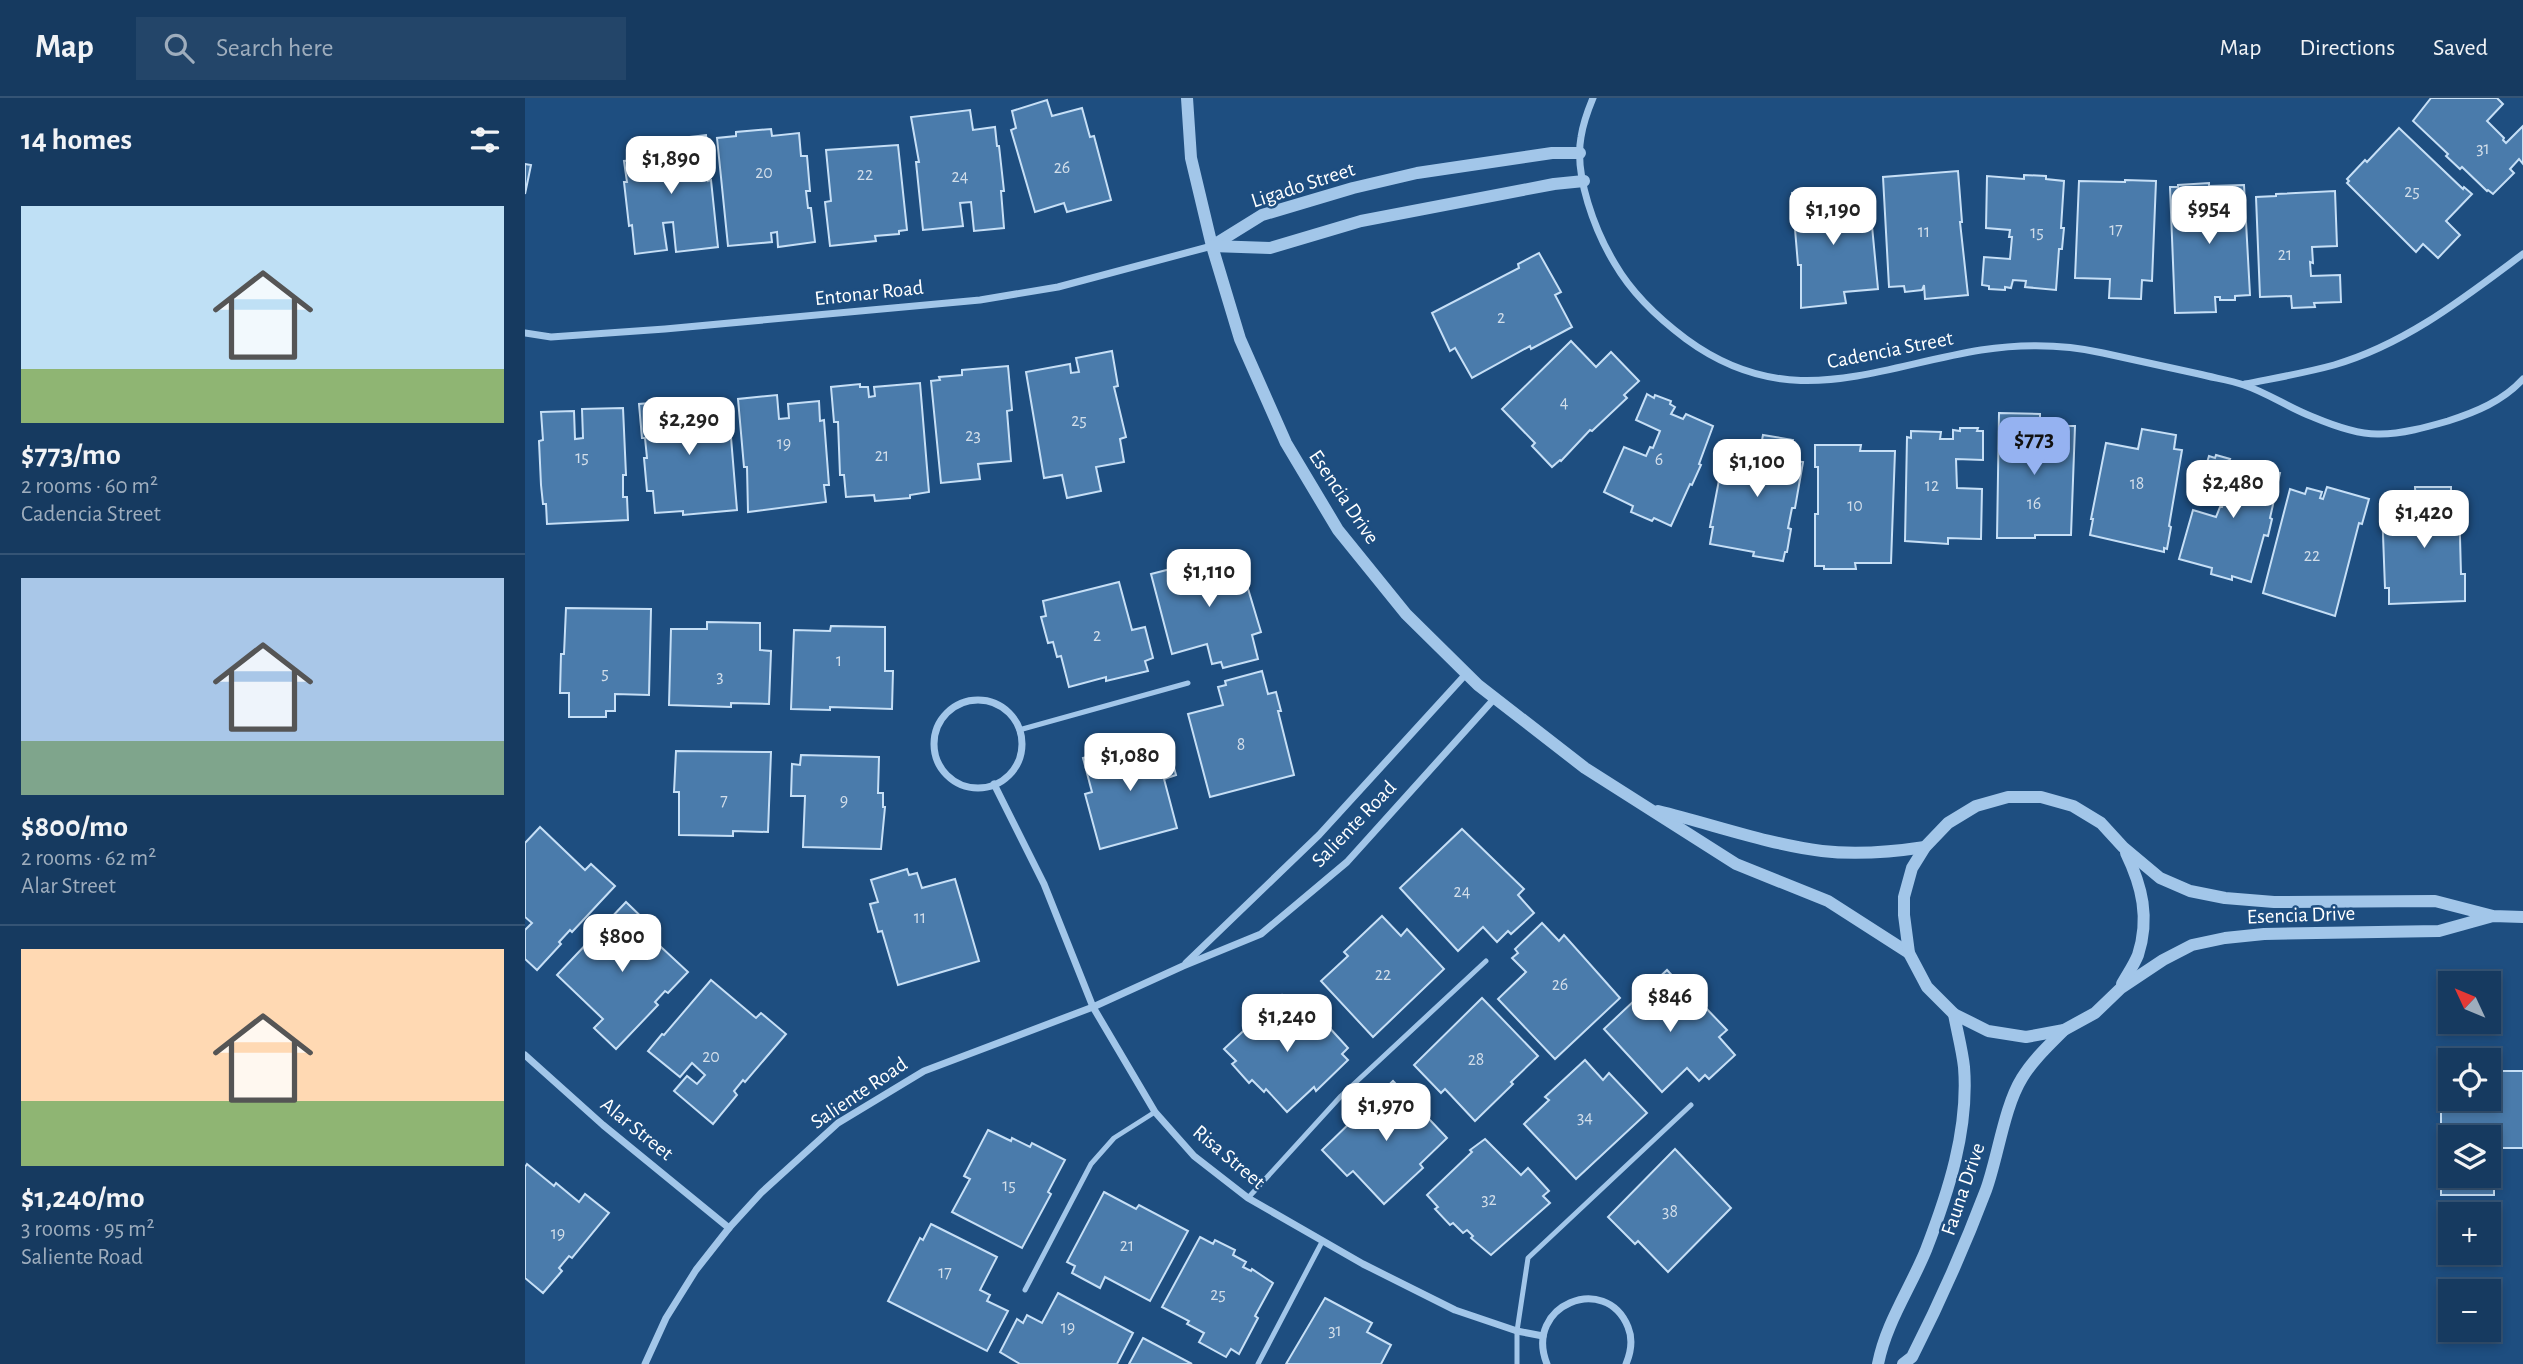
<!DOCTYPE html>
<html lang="en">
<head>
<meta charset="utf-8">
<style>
	:root { --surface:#163a60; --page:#234569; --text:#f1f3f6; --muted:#9eadbd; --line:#355475; --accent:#95b2f1 }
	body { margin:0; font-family:"Alegreya Sans",sans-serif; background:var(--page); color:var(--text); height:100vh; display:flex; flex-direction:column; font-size:26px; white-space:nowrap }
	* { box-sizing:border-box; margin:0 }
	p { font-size:23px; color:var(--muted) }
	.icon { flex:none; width:38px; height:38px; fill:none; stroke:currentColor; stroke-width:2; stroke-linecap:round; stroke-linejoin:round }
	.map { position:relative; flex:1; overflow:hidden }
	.sheet { display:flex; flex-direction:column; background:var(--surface); width:525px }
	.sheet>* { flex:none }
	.needle { width:46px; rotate:314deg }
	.buttons { position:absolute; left:1913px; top:873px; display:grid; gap:14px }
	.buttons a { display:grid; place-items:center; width:63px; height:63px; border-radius:0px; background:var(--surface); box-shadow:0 4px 10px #0003,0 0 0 2px var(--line); font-size:35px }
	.price { position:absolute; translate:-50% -60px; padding:0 16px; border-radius:14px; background:#fff; color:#222; font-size:23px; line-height:46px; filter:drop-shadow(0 2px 4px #0008) }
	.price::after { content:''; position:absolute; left:50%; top:42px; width:21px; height:16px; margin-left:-10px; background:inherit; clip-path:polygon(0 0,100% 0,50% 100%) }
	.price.current { background:var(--accent); color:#111 }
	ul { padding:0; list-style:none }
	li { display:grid; align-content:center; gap:14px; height:371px; padding:0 21px }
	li+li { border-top:2px solid var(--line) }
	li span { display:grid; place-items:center; height:217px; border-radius:0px; color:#555 }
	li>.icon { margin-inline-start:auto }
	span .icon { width:126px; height:126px; fill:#fffc; stroke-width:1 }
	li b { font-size:30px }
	h2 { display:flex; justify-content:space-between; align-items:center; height:84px; padding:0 21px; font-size:30px }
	header { display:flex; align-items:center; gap:42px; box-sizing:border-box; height:98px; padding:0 35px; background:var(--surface); border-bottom:2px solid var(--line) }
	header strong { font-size:33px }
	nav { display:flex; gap:38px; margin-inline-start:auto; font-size:24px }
	.search { width:490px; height:63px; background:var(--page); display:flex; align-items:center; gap:18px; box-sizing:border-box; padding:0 24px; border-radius:0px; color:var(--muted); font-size:26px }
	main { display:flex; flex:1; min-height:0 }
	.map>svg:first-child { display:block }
	.building { fill:#4a7bab; stroke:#c6dff6; stroke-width:2; fill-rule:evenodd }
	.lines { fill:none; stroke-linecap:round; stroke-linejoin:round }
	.service { stroke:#a2c6e9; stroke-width:5 }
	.minor { stroke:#a2c6e9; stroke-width:7 }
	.tertiary { stroke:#a2c6e9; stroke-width:12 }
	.labels { text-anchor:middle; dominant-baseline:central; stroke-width:5; stroke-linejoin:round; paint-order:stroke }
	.number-label { font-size:18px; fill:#d2deea }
	.street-label { font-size:21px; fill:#fff; stroke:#1e4e80 }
</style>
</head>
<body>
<header>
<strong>Map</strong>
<div class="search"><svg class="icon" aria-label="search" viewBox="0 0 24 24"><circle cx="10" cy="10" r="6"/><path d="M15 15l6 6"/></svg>Search here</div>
<nav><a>Map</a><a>Directions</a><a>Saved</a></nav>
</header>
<main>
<section class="sheet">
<h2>14 homes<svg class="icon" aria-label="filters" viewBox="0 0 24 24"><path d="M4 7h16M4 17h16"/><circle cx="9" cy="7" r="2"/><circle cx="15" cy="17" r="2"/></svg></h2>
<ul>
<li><span style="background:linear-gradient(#bfe0f5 75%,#8fb573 0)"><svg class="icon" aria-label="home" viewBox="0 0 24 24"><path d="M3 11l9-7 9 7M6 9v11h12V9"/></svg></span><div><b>$773/mo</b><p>2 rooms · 60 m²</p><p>Cadencia Street</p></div></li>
<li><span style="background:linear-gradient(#a9c7e8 75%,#7fa58c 0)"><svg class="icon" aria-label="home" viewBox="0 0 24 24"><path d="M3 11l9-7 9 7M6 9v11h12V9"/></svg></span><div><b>$800/mo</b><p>2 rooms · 62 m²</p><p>Alar Street</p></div></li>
<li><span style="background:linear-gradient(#ffd9b3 70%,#8fb573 0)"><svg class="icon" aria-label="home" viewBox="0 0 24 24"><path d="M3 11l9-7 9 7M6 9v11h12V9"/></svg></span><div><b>$1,240/mo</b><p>3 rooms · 95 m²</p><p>Saliente Road</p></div></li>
</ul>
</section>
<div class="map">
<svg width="1998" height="1266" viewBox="0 0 1998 1266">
	<rect width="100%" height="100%" fill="#1e4e80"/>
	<g class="building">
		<polygon points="1906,0 1972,0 1978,6 1962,23 1979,40 1978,42 1981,45 1998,28 1998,66 1994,61 1985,71 1989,75 1968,96 1963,92 1962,93 1937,69 1935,71 1921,58 1923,56 1888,23"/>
		<polygon points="522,2 527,18 557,10 565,39 569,38 586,102 542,114 539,105 510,114 486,32 491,30 487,13"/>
		<polygon points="445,12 448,32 470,29 472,48 474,48 479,93 476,93 479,130 449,133 446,104 435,105 438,128 398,132 391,64 394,64 386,19"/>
		<polygon points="1874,30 1938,91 1939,89 1947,96 1921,123 1935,137 1913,160 1898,146 1891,154 1822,85 1824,83 1822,81 1840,62 1842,64"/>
		<polygon points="246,31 247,38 274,35 276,58 282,58 285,93 281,93 283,110 286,110 290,144 253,149 252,134 246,135 247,144 203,148 192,40 211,38 211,34"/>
		<polygon points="181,37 184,61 181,61 183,83 186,82 193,149 151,154 148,124 138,125 142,152 110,156 107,127 104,128 99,84 102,84 99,63 123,61 121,44"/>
		<polygon points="373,47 382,132 374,133 374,136 350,138 351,143 305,148 300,104 306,103 301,52"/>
		<polygon points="0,66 6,67 0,96"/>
		<polygon points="1433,73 1437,124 1435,124 1443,197 1400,201 1399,187 1397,192 1380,194 1379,188 1364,189 1358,79"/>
		<polygon points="1499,77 1521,78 1521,81 1539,83 1536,130 1539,130 1537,151 1534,151 1531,192 1500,189 1501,183 1488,182 1486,190 1480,189 1480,192 1464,191 1464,188 1457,187 1459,159 1485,161 1487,139 1484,139 1485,132 1461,130 1462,78 1499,81"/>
		<polygon points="1600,82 1631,83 1627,183 1617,182 1616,201 1584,200 1585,181 1550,180 1554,83 1600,84"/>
		<polygon points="1684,85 1684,88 1719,87 1725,197 1710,198 1710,202 1695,202 1695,199 1690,199 1691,214 1650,215 1645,89 1653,89 1653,87"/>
		<polygon points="1324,90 1325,109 1345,107 1353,191 1319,194 1321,205 1276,210 1276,167 1273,167 1267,95"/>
		<polygon points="1810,93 1812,148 1787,149 1788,165 1785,164 1786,178 1815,177 1816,204 1789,205 1790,209 1767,210 1766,198 1735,199 1731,99 1751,98 1751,96"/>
		<polygon points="1014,155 1036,194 1030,197 1047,229 1006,251 1005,248 947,280 930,250 925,253 907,215 994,170 993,166"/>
		<polygon points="1046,243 1071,269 1086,254 1114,283 1099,297 1102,300 1067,333 1065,332 1036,363 1035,362 1027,369 1007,348 1010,345 977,311"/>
		<polygon points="587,253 593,288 589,289 601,339 595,341 599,364 571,369 576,393 542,400 537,377 519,380 501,274 545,266 546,275 554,274 551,260"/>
		<polygon points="483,268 487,312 482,313 486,363 453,366 455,381 416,385 406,283 415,282 414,279 437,277 437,272"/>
		<polygon points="395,285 404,394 385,397 385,400 350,403 349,397 321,399 319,377 315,377 313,324 309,324 306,289 335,286 335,289 343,289 344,299 350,298 349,289"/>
		<polygon points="1122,296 1129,300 1130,297 1146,303 1145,306 1150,309 1146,316 1158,321 1161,316 1188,328 1174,366 1176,367 1167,387 1165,386 1146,428 1129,420 1127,423 1106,414 1108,408 1079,394 1099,349 1121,358 1125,349 1128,350 1135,333 1111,322"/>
		<polygon points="252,297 254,321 264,320 263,306 294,303 295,323 299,322 304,387 299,387 301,404 223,414 222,369 219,369 213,301"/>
		<polygon points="150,303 152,317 158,316 157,307 203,303 212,412 158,417 158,413 130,415 128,393 122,393 119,360 122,360 120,340 117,340 114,306"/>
		<polygon points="98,310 101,377 98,377 98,399 102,399 103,422 22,426 21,406 18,406 16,387 14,343 18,342 16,314 49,313 50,341 58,340 57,311"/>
		<polygon points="1474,315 1515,316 1515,328 1550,328 1546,437 1510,437 1510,440 1472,440"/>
		<polygon points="1435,330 1453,330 1452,333 1458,333 1458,362 1431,361 1432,390 1457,391 1456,441 1423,440 1423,446 1380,443 1382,339 1386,340 1386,333 1416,334 1415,341 1428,341 1428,332 1435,333"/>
		<polygon points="1617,331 1651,337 1649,351 1657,352 1644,428 1646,429 1642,451 1639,450 1639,454 1565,437 1568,421 1566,421 1581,345 1613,351"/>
		<polygon points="1238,337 1268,342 1265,362 1278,364 1270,410 1267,410 1263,430 1266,431 1262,454 1260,454 1258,463 1228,458 1229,454 1185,446 1188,429 1185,429 1200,351 1234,357"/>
		<polygon points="1290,347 1336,347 1335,353 1370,353 1366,465 1330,465 1331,471 1299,471 1299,468 1290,468 1290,416 1293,416 1293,369 1290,369"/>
		<polygon points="1691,357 1705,361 1704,363 1755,375 1745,420 1747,421 1743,438 1739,437 1726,484 1707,478 1707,482 1686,476 1687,470 1654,461 1668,412 1691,419 1695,409 1697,409 1702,391 1676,384 1684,358 1690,360"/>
		<polygon points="1802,389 1844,401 1837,426 1834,425 1810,518 1738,495 1765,391 1780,396 1782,390 1797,394 1795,400 1798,401"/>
		<polygon points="1890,389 1926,389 1926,403 1934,403 1936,476 1940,476 1940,503 1864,506 1864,490 1860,490 1857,410 1891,409"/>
		<polygon points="712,454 736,534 727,537 733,561 698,570 696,564 687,566 682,546 647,556 626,476"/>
		<polygon points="594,484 607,532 620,529 628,560 620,563 623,573 581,583 581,579 544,589 536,558 532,559 528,544 523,545 516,519 521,518 518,503"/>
		<polygon points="41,510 126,511 124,597 90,596 90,613 81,613 81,619 44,619 44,595 35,595 36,556 39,556"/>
		<polygon points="182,524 235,525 235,552 246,553 244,606 206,605 206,609 144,607 146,531 182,531"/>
		<polygon points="306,528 360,529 360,573 368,573 367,611 305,609 305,612 266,611 269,532 305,533"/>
		<polygon points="737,573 743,596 751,594 756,613 753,613 769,677 685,699 663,616 698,607 693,589 701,587 700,583"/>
		<polygon points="634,640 636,649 643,647 651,677 639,681 652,730 575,751 560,696 567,694 558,660"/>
		<polygon points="151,653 246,654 243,734 208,733 208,738 154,737 154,694 149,694"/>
		<polygon points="276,657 354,659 353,695 358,695 358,709 360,709 356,751 278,749 280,698 266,698 267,666 275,667"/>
		<polygon points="15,729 60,772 66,766 90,788 47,834 45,832 34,844 36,846 12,872 0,861 0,832 7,825 0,819 0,745"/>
		<polygon points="937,731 999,791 993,797 1009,815 986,836 983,833 972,844 958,829 933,853 875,790"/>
		<polygon points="382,771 384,777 392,775 397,790 430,781 454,863 373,887 357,833 353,834 345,806 353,804 346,782"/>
		<polygon points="101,804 128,830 122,836 163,874 143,895 140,893 130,904 133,907 91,951 69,930 78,921 32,877"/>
		<polygon points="857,818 876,838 882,831 919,871 848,939 796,883 823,858 819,854"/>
		<polygon points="1017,825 1034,843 1039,837 1095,900 1030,961 973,901 1001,874 987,860 993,855 990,851"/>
		<polygon points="1142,872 1174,907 1176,905 1202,932 1194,939 1210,957 1184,981 1180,977 1174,983 1162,970 1137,994 1079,931"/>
		<polygon points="186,882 231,920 236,915 261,936 220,984 218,982 209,993 212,997 188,1026 149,993 162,978 172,986 180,977 167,965 155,979 123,953 137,936 139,937"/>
		<polygon points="757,897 792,934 801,926 823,950 817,956 823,962 791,993 789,989 762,1014 741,991 739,994 727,982 724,985 707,966 711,963 699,951"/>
		<polygon points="957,900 1013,958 986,984 988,986 950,1023 920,991 916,995 889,967"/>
		<polygon points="1060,962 1078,982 1084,975 1122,1015 1051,1081 999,1026 1024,1002 1020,999"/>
		<path d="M1964,973H1998V1050H1969V1097H1916V983H1925V1001H1964ZM1925,1040H1964V1078H1925Z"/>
		<polygon points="868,983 922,1040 895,1066 898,1070 859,1106 828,1073 822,1078 797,1052"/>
		<polygon points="463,1032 486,1043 487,1040 505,1049 507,1045 540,1062 523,1094 526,1096 497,1150 427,1114 445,1081 439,1078"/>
		<polygon points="960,1041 996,1077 1003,1070 1024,1093 1018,1098 1025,1105 966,1157 946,1140 948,1138 942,1132 938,1135 928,1125 925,1127 910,1111 913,1109 902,1097 947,1054 945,1052"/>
		<polygon points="1150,1051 1206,1110 1143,1174 1113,1143 1110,1146 1083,1119"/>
		<polygon points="2,1066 29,1088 31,1085 54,1104 60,1096 84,1115 47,1160 44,1158 34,1170 37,1173 18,1195 0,1180 0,1069"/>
		<polygon points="579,1094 611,1111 614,1107 663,1133 625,1203 580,1179 575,1190 547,1175 550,1168 542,1164"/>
		<polygon points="406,1126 472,1159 455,1192 465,1197 462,1203 483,1213 462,1253 363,1203 395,1140 398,1142"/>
		<polygon points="675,1139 688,1146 690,1142 710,1152 708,1157 721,1164 718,1169 726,1173 727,1171 748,1185 730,1218 733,1220 714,1256 706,1251 701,1259 674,1244 679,1235 662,1226 664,1223 637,1209"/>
		<polygon points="533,1195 608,1235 592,1266 495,1266 475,1254 492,1221 498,1225 502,1217 517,1225"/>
		<polygon points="800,1200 847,1225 842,1234 866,1247 856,1266 761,1266"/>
		<polygon points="618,1240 667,1266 604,1266"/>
	</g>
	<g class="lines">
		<g class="service">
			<polyline points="494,632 663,585"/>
			<polyline points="723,1100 816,998 961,863"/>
			<polyline points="500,1192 566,1066 589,1040 630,1014"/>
			<polyline points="733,1266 797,1144"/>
			<polyline points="992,1266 992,1233 1003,1160 1166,1007"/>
		</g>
		<g class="minor">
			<path d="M1068,0C1063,12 1058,26 1056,39C1049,78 1070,133 1090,166C1108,197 1133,220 1161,241C1263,316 1347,270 1456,252C1496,246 1538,246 1578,255C1610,262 1642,269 1674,276C1689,280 1705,282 1719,287C1743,295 1764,310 1788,319C1807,327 1834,337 1855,336C1877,336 1902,329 1923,323C1951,314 1978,303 1998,281"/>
			<polyline points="0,235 26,239 140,231 455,202 533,189 687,148"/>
			<path d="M1720,286C1750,280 1780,275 1809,267C1881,246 1939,200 1998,156"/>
			<circle cx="453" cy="646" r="44"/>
			<polyline points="469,686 519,786 568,909 630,1014 669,1058 723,1100 838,1166 930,1212 992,1233 1018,1238"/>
			<polyline points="661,865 794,737 941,576"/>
			<polyline points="0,957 78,1027 204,1130"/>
			<polyline points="120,1266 141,1220 171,1172 204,1130 236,1095 313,1025 399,973 568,909 658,868 736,836 822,764 969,601"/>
			<path d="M1022,1266C998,1207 1081,1174 1103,1229C1108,1241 1106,1254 1101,1266"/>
		</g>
		<g class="tertiary">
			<polyline points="662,0 666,60 687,148 715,241 761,345 813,432 881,516 953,587 1060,670 1211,766 1303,803 1384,855"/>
			<polyline points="687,148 737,117 828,90 892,75 1027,55 1055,55"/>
			<polyline points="687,148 745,150 836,123 1029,86 1059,83"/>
			<path d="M1133,713C1187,726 1242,746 1297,753C1331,757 1367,754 1400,749"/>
			<polyline points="1968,818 1914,833 1739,836 1700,840 1667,847 1638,862 1596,890 1570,915 1539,932 1501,939 1463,933 1429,916 1402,889 1384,855 1379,817 1379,799 1387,770 1400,749 1423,725 1451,708 1483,699 1516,699 1548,708 1576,725 1598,749 1635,780 1665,793 1700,800 1749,804 1910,803 1968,818 1998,819"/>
			<path d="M1597,886C1602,877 1609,867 1613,857C1625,820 1617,788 1601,755"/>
			<path d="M1353,1266C1361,1225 1385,1191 1401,1152C1423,1095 1444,1032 1439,969C1437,951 1432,933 1429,916"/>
			<path d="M1378,1266L1387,1259C1415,1204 1439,1150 1461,1092C1473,1059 1479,1009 1497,980C1508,962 1524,947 1539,932"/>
		</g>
	</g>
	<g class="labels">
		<g class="number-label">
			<text x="1958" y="51">31</text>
			<text x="537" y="70">26</text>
			<text x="239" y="75">20</text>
			<text x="340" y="77">22</text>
			<text x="435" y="79">24</text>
			<text x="1887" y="94">25</text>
			<text x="1591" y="132">17</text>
			<text x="1399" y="134">11</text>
			<text x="1512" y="135">15</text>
			<text x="1760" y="157">21</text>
			<text x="976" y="220">2</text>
			<text x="1039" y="305">4</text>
			<text x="554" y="323">25</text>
			<text x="448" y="338">23</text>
			<text x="259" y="346">19</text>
			<text x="357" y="358">21</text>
			<text x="57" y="360">15</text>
			<text x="1134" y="362">6</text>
			<text x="1612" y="386">18</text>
			<text x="1407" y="388">12</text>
			<text x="1509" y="406">16</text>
			<text x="1330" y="408">10</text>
			<text x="1787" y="458">22</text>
			<text x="572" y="538">2</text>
			<text x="314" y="563">1</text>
			<text x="80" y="576">5</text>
			<text x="195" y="579">3</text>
			<text x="716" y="647">8</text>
			<text x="199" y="703">7</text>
			<text x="319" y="703">9</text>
			<text x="937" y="794">24</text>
			<text x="395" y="820">11</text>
			<text x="858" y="877">22</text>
			<text x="1035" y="887">26</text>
			<text x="186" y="959">20</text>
			<text x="951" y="962">28</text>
			<text x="1060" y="1020">34</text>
			<text x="484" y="1088">15</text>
			<text x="964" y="1102">32</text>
			<text x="1145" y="1114">38</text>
			<text x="33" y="1136">19</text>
			<text x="602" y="1148">21</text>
			<text x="420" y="1175">17</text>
			<text x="693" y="1197">25</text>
			<text x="543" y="1230">19</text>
			<text x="810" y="1233">31</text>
		</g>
		<g class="street-label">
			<text transform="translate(778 87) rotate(-18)">Ligado Street</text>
			<text transform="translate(344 195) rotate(-6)">Entonar Road</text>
			<text transform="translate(1365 252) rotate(-11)">Cadencia Street</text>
			<text transform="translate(819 399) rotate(56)">Esencia Drive</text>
			<text transform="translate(829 726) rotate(-46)">Saliente Road</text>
			<text transform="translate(1776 817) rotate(-2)">Esencia Drive</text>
			<text transform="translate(334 995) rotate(-34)">Saliente Road</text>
			<text transform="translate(112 1031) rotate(39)">Alar Street</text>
			<text transform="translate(704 1059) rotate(40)">Risa Street</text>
			<text transform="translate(1438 1091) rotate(-71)">Fauna Drive</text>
		</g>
	</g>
</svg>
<div class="buttons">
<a><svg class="needle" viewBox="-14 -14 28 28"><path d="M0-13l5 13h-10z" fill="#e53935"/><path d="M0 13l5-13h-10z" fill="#9eadbd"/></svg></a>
<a><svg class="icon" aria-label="locate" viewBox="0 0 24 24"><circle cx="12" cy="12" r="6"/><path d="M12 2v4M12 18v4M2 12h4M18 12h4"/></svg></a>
<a><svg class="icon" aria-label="layers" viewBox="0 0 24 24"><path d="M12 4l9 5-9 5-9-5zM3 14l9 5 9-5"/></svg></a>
<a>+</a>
<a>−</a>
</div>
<b class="price" style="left:146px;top:98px">$1,890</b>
<b class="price" style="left:1684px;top:148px">$954</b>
<b class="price" style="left:1308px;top:149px">$1,190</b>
<b class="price" style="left:164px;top:359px">$2,290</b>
<b class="price current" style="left:1509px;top:379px">$773</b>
<b class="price" style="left:1232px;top:401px">$1,100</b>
<b class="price" style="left:1708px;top:422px">$2,480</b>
<b class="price" style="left:1899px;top:452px">$1,420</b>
<b class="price" style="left:684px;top:511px">$1,110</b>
<b class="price" style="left:605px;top:695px">$1,080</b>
<b class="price" style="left:97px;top:876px">$800</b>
<b class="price" style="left:1145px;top:936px">$846</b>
<b class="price" style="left:762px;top:956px">$1,240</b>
<b class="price" style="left:861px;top:1045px">$1,970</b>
</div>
</main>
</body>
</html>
